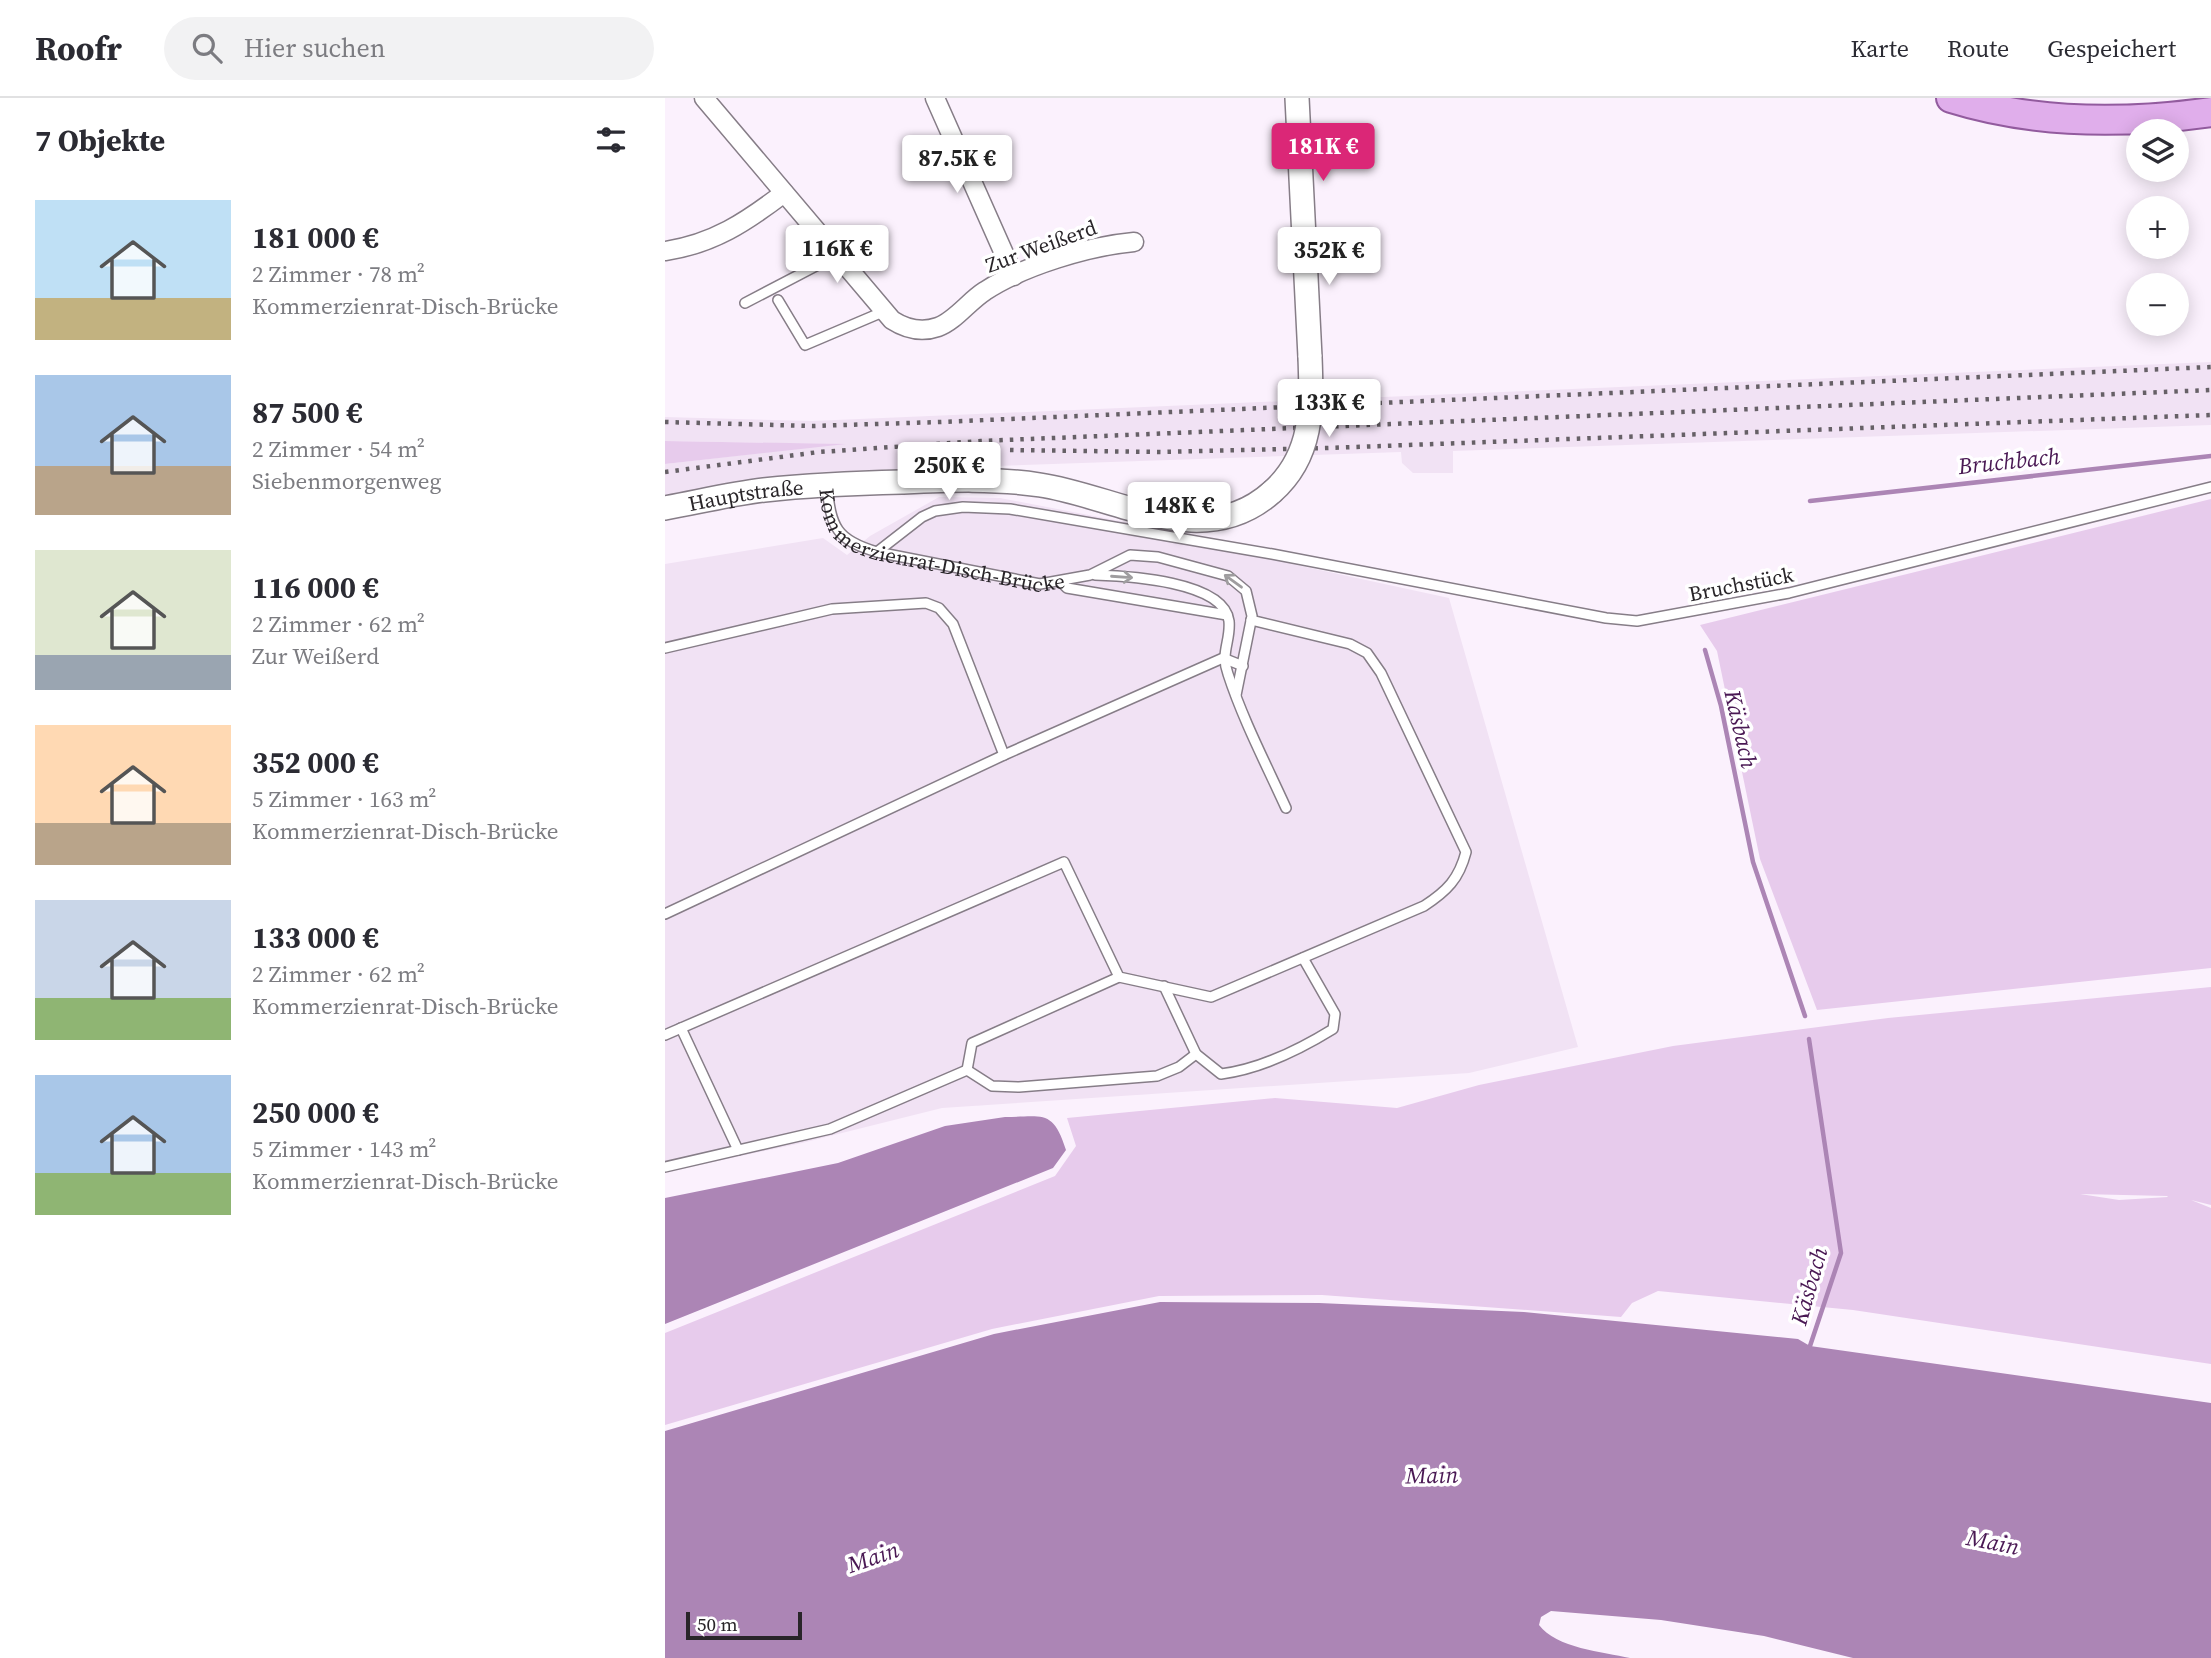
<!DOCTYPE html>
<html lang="de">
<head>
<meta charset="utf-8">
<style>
	:root { --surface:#fff; --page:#f2f2f3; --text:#2b2b33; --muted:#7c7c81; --line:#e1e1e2; --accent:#db2777 }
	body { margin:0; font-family:"Source Serif 4",serif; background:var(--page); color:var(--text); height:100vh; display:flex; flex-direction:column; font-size:26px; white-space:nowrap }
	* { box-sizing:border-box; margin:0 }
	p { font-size:23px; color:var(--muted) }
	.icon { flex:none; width:38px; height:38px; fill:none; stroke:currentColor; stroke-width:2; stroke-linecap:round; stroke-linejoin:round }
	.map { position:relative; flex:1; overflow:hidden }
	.sheet { display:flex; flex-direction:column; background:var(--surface); width:665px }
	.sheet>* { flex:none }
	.buttons { position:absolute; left:1461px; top:21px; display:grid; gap:14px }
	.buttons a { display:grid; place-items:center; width:63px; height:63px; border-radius:50%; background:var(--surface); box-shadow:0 4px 18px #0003; font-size:35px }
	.scale { position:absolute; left:21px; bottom:18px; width:116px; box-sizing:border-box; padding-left:7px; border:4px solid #292529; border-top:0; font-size:19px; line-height:24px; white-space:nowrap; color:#292529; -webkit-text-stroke:5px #fff; paint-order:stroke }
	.price { position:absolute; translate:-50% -60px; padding:0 16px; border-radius:7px; background:#fff; color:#222; font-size:23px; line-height:46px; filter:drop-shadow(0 2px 4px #0008) }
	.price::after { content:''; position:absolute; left:50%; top:42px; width:21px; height:16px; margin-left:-10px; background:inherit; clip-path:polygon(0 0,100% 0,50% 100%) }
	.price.active { background:var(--accent); color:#fff }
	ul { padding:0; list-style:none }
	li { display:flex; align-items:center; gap:21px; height:175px; padding:0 35px }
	li span { display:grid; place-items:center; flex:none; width:196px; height:140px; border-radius:0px; color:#555 }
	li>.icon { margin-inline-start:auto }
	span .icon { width:84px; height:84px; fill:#fffc; stroke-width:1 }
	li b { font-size:30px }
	h2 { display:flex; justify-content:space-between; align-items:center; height:84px; padding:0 35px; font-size:30px }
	header { display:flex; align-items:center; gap:42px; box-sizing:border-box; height:98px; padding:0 35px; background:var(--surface); border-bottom:2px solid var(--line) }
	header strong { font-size:33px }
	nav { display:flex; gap:38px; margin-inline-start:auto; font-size:24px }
	.search { width:490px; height:63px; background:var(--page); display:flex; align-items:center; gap:18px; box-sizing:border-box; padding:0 24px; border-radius:38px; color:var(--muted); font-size:26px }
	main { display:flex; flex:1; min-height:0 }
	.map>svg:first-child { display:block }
	.built { fill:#f1e2f4 }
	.green { fill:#e7cbec; fill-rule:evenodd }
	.water { fill:#ac85b5 }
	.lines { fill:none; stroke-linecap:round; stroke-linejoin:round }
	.stream { stroke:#ac85b5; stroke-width:4.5 }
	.service-casing { stroke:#867d87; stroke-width:12 }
	.minor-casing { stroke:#867d87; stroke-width:21 }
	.tertiary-casing { stroke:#867d87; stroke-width:26 }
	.primary-casing { stroke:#925b9e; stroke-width:32 }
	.service { stroke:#fff; stroke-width:9 }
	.minor { stroke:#fff; stroke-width:18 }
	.tertiary { stroke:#fff; stroke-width:23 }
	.primary { stroke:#e0aeeb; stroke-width:28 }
	.rail { stroke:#666066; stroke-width:4.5; stroke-dasharray:3.5 7; stroke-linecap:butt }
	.tertiary-bridge-casing { stroke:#867d87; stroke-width:26; stroke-linecap:butt }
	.tertiary-bridge { stroke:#fff; stroke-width:23 }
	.oneway { stroke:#9f9d9f }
	.labels { text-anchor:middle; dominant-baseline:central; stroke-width:7; stroke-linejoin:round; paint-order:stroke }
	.street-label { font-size:21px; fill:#292529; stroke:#fff }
	.water-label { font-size:23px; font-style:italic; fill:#4a1954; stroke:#fff }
</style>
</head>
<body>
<header>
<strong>Roofr</strong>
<div class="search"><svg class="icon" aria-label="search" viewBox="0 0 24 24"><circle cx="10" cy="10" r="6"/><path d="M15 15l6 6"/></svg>Hier suchen</div>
<nav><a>Karte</a><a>Route</a><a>Gespeichert</a></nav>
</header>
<main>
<section class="sheet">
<h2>7 Objekte<svg class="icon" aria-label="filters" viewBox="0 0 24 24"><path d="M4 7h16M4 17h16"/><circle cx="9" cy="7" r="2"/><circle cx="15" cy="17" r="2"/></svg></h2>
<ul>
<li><span style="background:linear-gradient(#bfe0f5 70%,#c2b280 0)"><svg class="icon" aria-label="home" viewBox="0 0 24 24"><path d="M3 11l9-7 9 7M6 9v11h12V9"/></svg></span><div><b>181 000 €</b><p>2 Zimmer · 78 m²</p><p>Kommerzienrat-Disch-Brücke</p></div></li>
<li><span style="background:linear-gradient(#a9c7e8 65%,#b9a48a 0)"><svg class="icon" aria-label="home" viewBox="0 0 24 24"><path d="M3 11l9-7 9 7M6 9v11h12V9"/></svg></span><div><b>87 500 €</b><p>2 Zimmer · 54 m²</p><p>Siebenmorgenweg</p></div></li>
<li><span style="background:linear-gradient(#dfe7d0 75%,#9aa5b1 0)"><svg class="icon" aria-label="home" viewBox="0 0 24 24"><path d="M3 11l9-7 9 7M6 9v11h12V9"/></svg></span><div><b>116 000 €</b><p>2 Zimmer · 62 m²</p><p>Zur Weißerd</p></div></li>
<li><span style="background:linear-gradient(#ffd9b3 70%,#b9a48a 0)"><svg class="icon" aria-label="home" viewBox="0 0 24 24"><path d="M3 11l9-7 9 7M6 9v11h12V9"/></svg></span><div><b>352 000 €</b><p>5 Zimmer · 163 m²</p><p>Kommerzienrat-Disch-Brücke</p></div></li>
<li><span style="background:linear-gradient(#c9d6e8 70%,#8fb573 0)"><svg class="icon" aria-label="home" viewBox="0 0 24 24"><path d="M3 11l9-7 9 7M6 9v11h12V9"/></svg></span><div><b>133 000 €</b><p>2 Zimmer · 62 m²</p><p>Kommerzienrat-Disch-Brücke</p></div></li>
<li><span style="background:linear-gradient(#a9c7e8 70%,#8fb573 0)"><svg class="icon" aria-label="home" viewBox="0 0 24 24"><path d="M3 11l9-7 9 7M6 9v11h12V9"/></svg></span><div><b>250 000 €</b><p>5 Zimmer · 143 m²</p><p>Kommerzienrat-Disch-Brücke</p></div></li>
</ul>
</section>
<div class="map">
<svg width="1546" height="1560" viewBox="0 0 1546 1560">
	<rect width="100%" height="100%" fill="#fbf1fd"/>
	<g class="built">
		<polygon points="1546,264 1546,327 788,353 788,375 748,375 737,365 736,354 154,374 0,398 0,366 172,346 0,343 0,319 147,323"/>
		<polygon points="274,399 335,400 559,443 627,466 784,500 913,949 804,975 277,1010 137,1045 0,1074 0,466 158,440 182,457 205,438"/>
	</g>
	<g class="green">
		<polygon points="0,343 181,346 0,366"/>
		<polygon points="1546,401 1546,870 1152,912 1095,761 1052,553 1035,527"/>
		<path d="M1546,889V1107L1526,1102L1546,1110V1266L1188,1212L993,1193L967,1205L956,1219L657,1197L494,1198L327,1231L0,1327V1235L390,1078L411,1048L402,1020L610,1000L732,1010L814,987L1008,948L1223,920ZM1415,1096L1502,1098L1503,1099L1454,1102Z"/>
	</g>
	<g class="water">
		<path d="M340,1019C378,1019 388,1011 401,1052L388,1070L0,1226V1100L173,1065L280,1028Z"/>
		<path d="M495,1204L654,1205L859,1214L1133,1241L1145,1248L1546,1305V1560H1188L1099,1538L996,1522L886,1513L876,1519L874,1527C891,1550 938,1554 965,1560H0V1333L329,1236Z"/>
	</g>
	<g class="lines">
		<g class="stream">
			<polyline points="1145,403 1546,358"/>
			<polyline points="1040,552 1056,608 1088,764 1140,918"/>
			<polyline points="1144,1251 1176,1155 1144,941"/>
		</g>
		<g class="service-casing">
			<g id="service">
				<polyline points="113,202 140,247 220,213"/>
				<polyline points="80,205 172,157"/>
				<path id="s1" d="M162,388C166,429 171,442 212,454L375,486L425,477L465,457L493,459L563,478L581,493L587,518L571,597"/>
				<polyline points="212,454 257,419 270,413 298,409 345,411 607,456 941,520 972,523 1124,495 1546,389"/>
				<path d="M430,477C462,478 559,483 564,523C566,543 555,554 563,576C578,622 601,666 621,710"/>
				<polyline points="395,483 402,490 562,517"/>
				<polyline points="0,550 167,511 261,505 274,510 288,526 339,657"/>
				<polyline points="0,816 339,657 558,560 578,568"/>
				<path d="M499,888L531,956L556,976C595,971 634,952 668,931L670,916L638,860"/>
				<polyline points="16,930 73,1052"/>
				<path d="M0,937L399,764L454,879L546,899L759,808C782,793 794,781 801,754L716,575L702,555L685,546L586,522"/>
				<polyline points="302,972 307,945 454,879"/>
				<polyline points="0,1069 165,1031 302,972 327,988 354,989 492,978 514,969 531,956"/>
			</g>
		</g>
		<g class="minor-casing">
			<g id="minor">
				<path d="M39,0L227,222C241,231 256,235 273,229C290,223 304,203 320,193C358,168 424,148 469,144"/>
				<polyline points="270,0 349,178"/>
				<path d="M0,153C48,146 81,124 119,95"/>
			</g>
		</g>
		<g class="tertiary-casing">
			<g id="tertiary">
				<polyline points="632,0 645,259"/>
				<path id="s2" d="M0,410C33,404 66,396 99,392C145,387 191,385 237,384C284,382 329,380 375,387C451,398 538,456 607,394"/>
			</g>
		</g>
		<g class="primary-casing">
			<path id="primary" d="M1286,0C1369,26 1461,26 1546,14"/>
		</g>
		<use href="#service" class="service"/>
		<use href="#minor" class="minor"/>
		<use href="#tertiary" class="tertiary"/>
		<use href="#primary" class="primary"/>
		<g class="rail">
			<polyline points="0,324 147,328 275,324 1546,269"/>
			<polyline points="345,352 497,354 663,350 1546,317"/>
			<polyline points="0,374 154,354 316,343 1546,292"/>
		</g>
		<g class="tertiary-bridge-casing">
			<path id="tertiary-bridge" d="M607,394C648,358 647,310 645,259"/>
		</g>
		<use href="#tertiary-bridge" class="tertiary-bridge"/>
	</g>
	<defs><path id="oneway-shaft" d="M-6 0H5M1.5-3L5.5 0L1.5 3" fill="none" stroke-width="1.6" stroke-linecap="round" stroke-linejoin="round" transform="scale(1.75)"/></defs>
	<g class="oneway">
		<use href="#oneway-shaft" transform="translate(457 479) rotate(4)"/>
		<use href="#oneway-shaft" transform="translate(568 483) rotate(-144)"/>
	</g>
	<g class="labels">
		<g class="street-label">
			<text transform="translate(376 148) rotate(-20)">Zur Weißerd</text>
			<text stroke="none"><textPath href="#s2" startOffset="82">Hauptstraße</textPath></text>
			<text stroke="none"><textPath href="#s1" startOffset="142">Kommerzienrat-Disch-Brücke</textPath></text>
			<text transform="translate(1076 486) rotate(-11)">Bruchstück</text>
		</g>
		<g class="water-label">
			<text transform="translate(1344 363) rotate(-6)">Bruchbach</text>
			<text transform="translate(1076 631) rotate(77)">Käsbach</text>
			<text transform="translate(1144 1188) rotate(-74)">Käsbach</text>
			<text transform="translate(767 1377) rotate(-1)">Main</text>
			<text transform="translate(1328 1444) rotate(11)">Main</text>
			<text transform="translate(208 1459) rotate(-19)">Main</text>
		</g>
	</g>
</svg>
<div class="buttons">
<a><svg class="icon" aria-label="layers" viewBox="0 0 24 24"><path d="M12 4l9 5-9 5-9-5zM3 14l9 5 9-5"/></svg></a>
<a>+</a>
<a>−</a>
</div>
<div class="scale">50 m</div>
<b class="price active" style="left:658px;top:85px">181K €</b>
<b class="price" style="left:292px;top:97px">87.5K €</b>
<b class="price" style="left:172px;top:187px">116K €</b>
<b class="price" style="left:664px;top:189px">352K €</b>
<b class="price" style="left:664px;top:341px">133K €</b>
<b class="price" style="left:284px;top:404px">250K €</b>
<b class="price" style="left:514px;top:444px">148K €</b>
</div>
</main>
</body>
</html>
